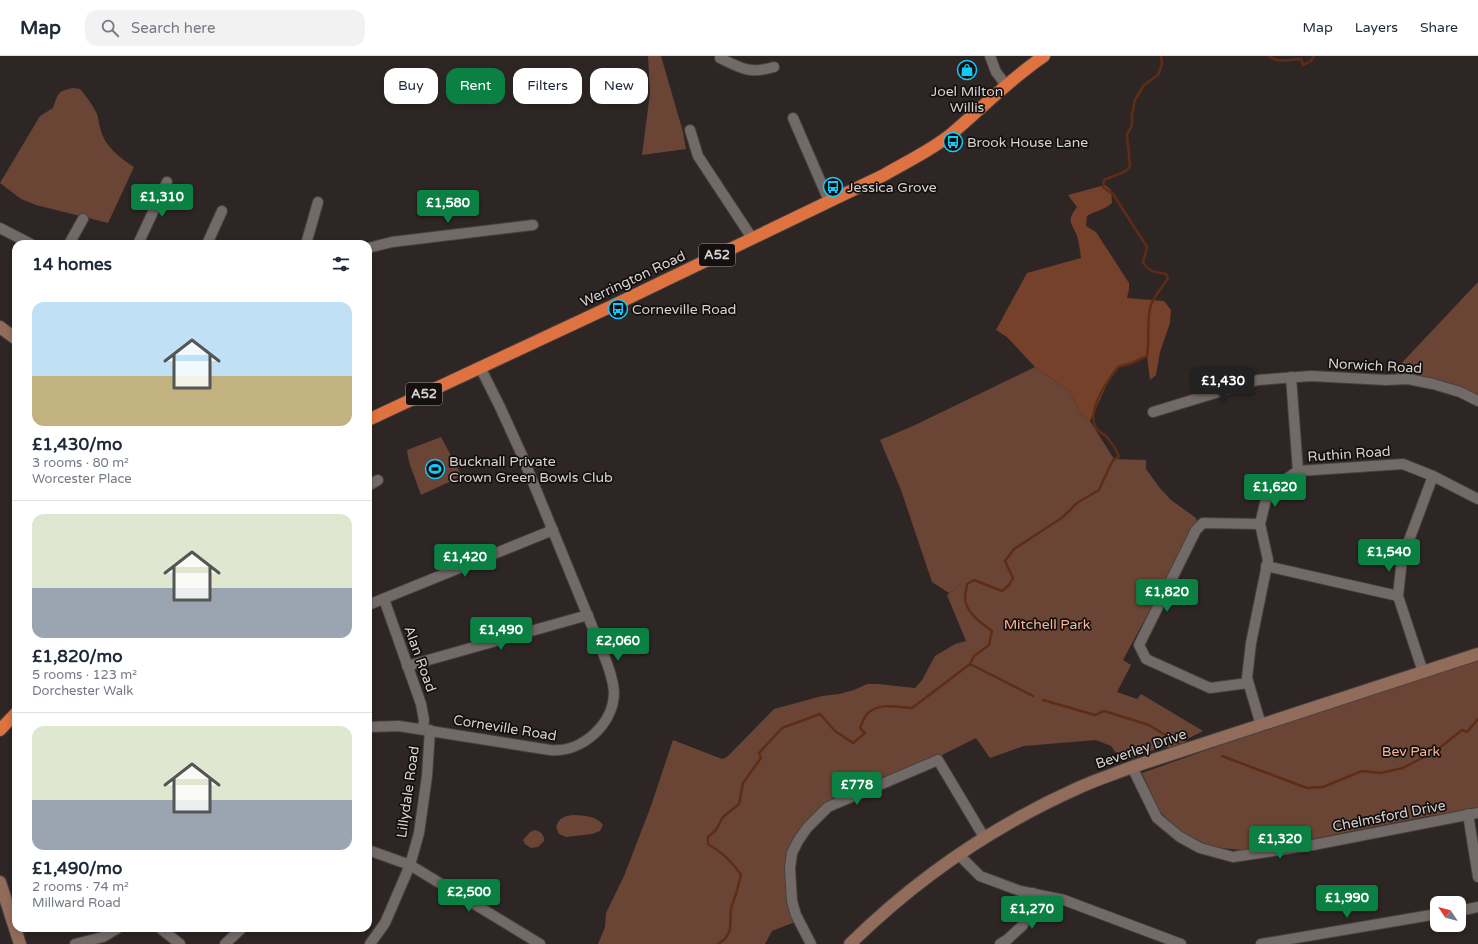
<!DOCTYPE html>
<html lang="en">
<head>
<meta charset="utf-8">
<style>
	:root { --surface:#fff; --page:#f2f2f3; --text:#1f2937; --muted:#747a83; --line:#e0e1e3; --accent:#0b8043 }
	body { margin:0; font-family:"Varela Round",sans-serif; background:var(--page); color:var(--text); height:100vh; display:flex; flex-direction:column; font-size:15px; white-space:nowrap }
	* { box-sizing:border-box; margin:0 }
	p { font-size:13px; color:var(--muted) }
	.icon { flex:none; width:22px; height:22px; fill:none; stroke:currentColor; stroke-width:2; stroke-linecap:round; stroke-linejoin:round }
	.map { position:relative; flex:1; overflow:hidden }
	.side { position:absolute; left:12px; top:184px; width:360px; height:692px; display:flex; flex-direction:column; background:var(--surface); border-radius:12px; box-shadow:0 2px 6px #0003 }
	.side>* { flex:none }
	.banner { position:absolute; left:384px; top:12px; width:380px; height:36px; display:flex; gap:8px }
	.needle { width:26px; rotate:305deg }
	.fabs { position:absolute; left:1430px; top:840px; display:grid; gap:8px }
	.fabs a { display:grid; place-items:center; width:36px; height:36px; border-radius:8px; background:var(--surface); box-shadow:0 2px 6px #0003; font-size:20px }
	.price { position:absolute; translate:-50% -34px; padding:0 9px; border-radius:4px; background:var(--accent); color:#fff; font-size:13px; line-height:26px; filter:drop-shadow(0 1px 2px #0008) }
	.price::after { content:''; position:absolute; left:50%; top:24px; width:12px; height:9px; margin-left:-6px; background:inherit; clip-path:polygon(0 0,100% 0,50% 100%) }
	.price.active { background:#222; color:#fff }
	ul { padding:0; list-style:none }
	li { display:grid; align-content:center; gap:8px; height:212px; padding:0 20px }
	li+li { border-top:1px solid var(--line) }
	li span { display:grid; place-items:center; height:124px; border-radius:12px; color:#555 }
	li>.icon { margin-inline-start:auto }
	span .icon { width:72px; height:72px; fill:#fffc; stroke-width:1 }
	li b { font-size:17px }
	h2 { display:flex; justify-content:space-between; align-items:center; height:48px; padding:0 20px; font-size:17px }
	.tag { padding:0 14px; border-radius:12px; background:var(--surface); box-shadow:0 2px 6px #0003; font-size:14px; line-height:36px }
	.tag.active { background:var(--accent); color:#fff }
	header { display:flex; align-items:center; gap:24px; box-sizing:border-box; height:56px; padding:0 20px; background:var(--surface); border-bottom:1px solid var(--line) }
	header strong { font-size:19px }
	nav { display:flex; gap:22px; margin-inline-start:auto; font-size:14px }
	.search { width:280px; height:36px; background:var(--page); display:flex; align-items:center; gap:10px; box-sizing:border-box; padding:0 14px; border-radius:12px; color:var(--muted); font-size:15px }
	.map>svg:first-child { display:block }
	.green { fill:#6a4535 }
	.forest { fill:#76412b }
	.lines { fill:none; stroke-linecap:round; stroke-linejoin:round }
	.stream { stroke:#5f2d16; stroke-width:2.5 }
	.street-casing { stroke:#474240; stroke-width:12 }
	.secondary-casing { stroke:#474240; stroke-width:14 }
	.highway-casing { stroke:#474240; stroke-width:14 }
	.street { stroke:#726a67; stroke-width:10 }
	.secondary { stroke:#926c5b; stroke-width:12 }
	.highway { stroke:#de7240; stroke-width:12 }
	.labels { text-anchor:middle; dominant-baseline:central; stroke-width:3.5; stroke-linejoin:round; paint-order:stroke }
	.shield { fill:#13100f; stroke:#9c9896; stroke-width:1 }
	.shield-label { font-size:13px; font-weight:bold; fill:#d6d2d0 }
	.poi-label { font-size:14px; fill:#d6d2d0; stroke:#13100f; text-anchor:start }
	.street-label { font-size:14px; fill:#d6d2d0; stroke:#13100f }
	.park-label { font-size:14px; fill:#f8b498; stroke:#13100f }
</style>
</head>
<body>
<header>
<strong>Map</strong>
<div class="search"><svg class="icon" aria-label="search" viewBox="0 0 24 24"><circle cx="10" cy="10" r="6"/><path d="M15 15l6 6"/></svg>Search here</div>
<nav><a>Map</a><a>Layers</a><a>Share</a></nav>
</header>
<div class="map">
<svg width="1478" height="888" viewBox="0 0 1478 888">
	<rect width="100%" height="100%" fill="#2d2624"/>
	<g class="green">
		<polygon points="648,0 661,0 683,76 686,93 642,99 650,37"/>
		<path d="M73,32L80,33C86,40 92,48 96,56C99,61 98,66 100,71C103,89 120,102 134,111L108,167L36,149L21,143L0,127L40,60L53,52C58,38 57,35 73,32Z"/>
		<polygon points="1478,226 1478,340 1421,321 1395,318 1397,312"/>
		<polygon points="1035,311 1069,335 1081,358 1090,365 1114,403 1146,404 1146,413 1159,431 1171,444 1196,462 1197,466 1123,604 1131,609 1117,636 1137,643 1141,638 1203,675 1187,683 1184,688 1172,694 1164,690 1125,705 1122,705 1111,690 1096,684 1024,690 990,702 976,682 940,700 838,741 812,760 787,803 785,829 795,866 772,875 765,888 598,888 605,871 606,857 624,820 651,750 673,684 722,703 727,701 774,653 822,640 839,638 854,634 867,628 878,628 915,632 922,624 935,600 955,588 966,585 947,539 962,527 949,537 932,526 901,434 880,384 913,370"/>
		<polygon points="441,381 462,420 421,439 409,406 407,394"/>
		<polygon points="1478,603 1478,753 1428,760 1252,795 1211,791 1180,775 1160,756 1142,717 1337,648"/>
		<path d="M573,759C585,760 595,759 603,769L600,775L592,778L566,781L559,778L556,771C559,762 564,760 573,759Z"/>
		<path d="M535,774C541,776 544,778 544,785L538,791L531,792L525,788L523,784L530,776Z"/>
	</g>
	<path class="forest" d="M1105,129L1111,134L1112,147C1105,154 1095,155 1087,160L1086,170L1096,176L1129,227V233L1127,242L1164,245L1171,254L1170,267L1160,296L1156,319L1150,324L1147,300L1132,307L1118,311L1110,322L1090,365L1081,358L1069,335L1035,311L1007,281L996,274L1027,217L1081,202C1080,195 1079,186 1077,180C1071,164 1066,166 1077,151L1068,139Z"/>
	<g class="lines">
		<g class="stream">
			<path d="M1269,0C1278,8 1291,3 1301,3L1303,9L1311,5L1314,0"/>
			<polyline points="970,608 1033,640"/>
			<polyline points="1043,644 1095,659 1104,655 1149,669 1180,688"/>
			<polyline points="1222,700 1307,732 1323,731 1362,715 1380,717 1403,712 1437,694 1462,674 1467,676 1478,663"/>
			<path d="M718,888L725,883L730,874L731,852L736,838L741,819C732,805 722,796 708,788V781L716,774L723,761L739,748L743,727L761,702L759,697L782,672L820,658L835,675L853,687L865,677L860,672C862,668 864,661 867,658C879,646 897,651 912,652L970,608L974,600L989,589L992,575C981,567 965,556 965,541C965,537 967,532 967,528L974,524L1002,535L1009,529L1013,522L1005,505L1014,493L1063,461L1077,447L1099,434L1110,410L1114,403L1119,401C1117,394 1111,386 1106,380C1103,378 1098,375 1096,372C1086,355 1108,324 1118,311L1132,307L1147,300C1150,284 1146,263 1151,249C1154,240 1163,231 1168,222L1166,218C1156,216 1148,216 1143,206L1147,191L1113,138L1103,131L1104,124L1126,115L1130,110L1127,78L1132,70V59L1135,44L1144,29L1158,19L1162,8L1161,0"/>
		</g>
		<g class="street-casing">
			<g id="street">
				<path d="M720,0V2C742,13 750,18 774,11"/>
				<polyline points="990,0 996,16 1006,29"/>
				<polyline points="793,62 829,145"/>
				<polyline points="690,74 698,100 752,182"/>
				<polyline points="0,172 31,188"/>
				<polyline points="69,188 83,163"/>
				<polyline points="138,188 167,126"/>
				<polyline points="207,188 222,155"/>
				<polyline points="306,188 318,146"/>
				<polyline points="368,192 392,186 533,169"/>
				<polyline points="1291,321 1298,415"/>
				<polyline points="1153,356 1258,324 1311,320 1386,324 1408,323 1433,328 1460,336 1478,345"/>
				<polyline points="368,430 378,424"/>
				<polyline points="1266,510 1398,540"/>
				<polyline points="384,543 421,648 424,664 423,673"/>
				<polyline points="368,549 553,474"/>
				<polyline points="407,610 588,559"/>
				<polyline points="1423,616 1398,540 1402,503 1433,420"/>
				<polyline points="1248,627 1210,632 1146,603 1139,589 1196,474 1203,467 1260,468"/>
				<polyline points="1261,669 1247,622 1251,587 1268,504 1260,468 1268,435 1298,415 1403,408 1433,420 1478,443"/>
				<path d="M368,671L399,670L550,694C582,697 614,668 614,636C613,622 608,609 603,597L521,397L500,351L480,311"/>
				<polyline points="1132,711 1157,762 1180,781 1200,792 1233,801 1313,789 1478,757"/>
				<polyline points="1468,758 1478,821"/>
				<polyline points="368,794 410,809 540,888"/>
				<polyline points="958,798 980,820 1020,835 1064,844 1181,888"/>
				<polyline points="1459,855 1478,851"/>
				<polyline points="160,872 180,888"/>
				<polyline points="75,888 103,881 118,872"/>
				<polyline points="225,888 242,872"/>
				<polyline points="370,888 385,867 410,809 419,777 427,720 430,674"/>
				<polyline points="811,888 796,859 792,845 790,812 792,797 798,785 807,772 828,751 938,704 984,781"/>
				<polyline points="1000,888 1008,883 1023,869 1033,837"/>
				<polyline points="1261,888 1437,858"/>
			</g>
		</g>
		<g class="secondary-casing">
			<g id="secondary">
				<polyline points="0,271 16,283"/>
				<polyline points="0,826 20,888"/>
				<path d="M850,888C918,821 991,771 1078,732C1095,724 1114,718 1132,711L1478,598"/>
			</g>
		</g>
		<g class="highway-casing">
			<g id="highway">
				<path d="M368,364L612,250L884,119C906,106 930,95 950,79C982,52 1010,23 1044,0"/>
				<polyline points="0,674 16,657"/>
			</g>
		</g>
		<use href="#street" class="street"/>
		<use href="#secondary" class="secondary"/>
		<use href="#highway" class="highway"/>
	</g>
	<defs>
		<g id="shop-ring" transform="scale(1)"><circle r="9.5" fill="#13100f" stroke="#14cafb" stroke-width="1.5"/><path d="M-5-2.5h2.3a2.7 3.5 0 0 1 5.4 0H5L5.5 6h-11ZM-1.5-2.5h3a1.5 2.3 0 0 0-3 0Z" fill="#14cafb"/></g>
		<g id="bus-ring" transform="scale(1)"><circle r="9.5" fill="#13100f" stroke="#14cafb" stroke-width="1.5"/><path d="M-5-6H5V4H4V6H2V4H-2V6H-4V4H-5ZM-3.5-4V0h7V-4ZM-3.5 1.2v1.5H-2V1.2ZM2 1.2v1.5H3.5V1.2Z" fill="#14cafb"/></g>
		<g id="stadium-ring" transform="scale(1)"><circle r="9.5" fill="#13100f" stroke="#14cafb" stroke-width="1.5"/><path d="M0-5a6.5 5 0 1 0 0 10a6.5 5 0 1 0 0-10ZM-3.5-1.8h7v3.6h-7Z" fill="#14cafb"/></g>
	</defs>
	<g fill-rule="evenodd">
		<use href="#shop-ring" x="967" y="14"/>
		<use href="#bus-ring" x="953" y="86"/>
		<use href="#bus-ring" x="833" y="131"/>
		<use href="#bus-ring" x="618" y="253"/>
		<use href="#stadium-ring" x="435" y="413"/>
	</g>
	<g class="labels">
		<g class="shield">
			<rect x="699" y="188" width="36" height="22" rx="3"/>
			<rect x="406" y="327" width="36" height="22" rx="3"/>
		</g>
		<g class="shield-label">
			<text x="717" y="199">A52</text>
			<text x="424" y="338">A52</text>
		</g>
		<g class="poi-label">
			<text x="967" y="35" text-anchor="middle">Joel Milton<tspan x="967" dy="16">Willis</tspan></text>
			<text x="967" y="86">Brook House Lane</text>
			<text x="847" y="131">Jessica Grove</text>
			<text x="632" y="253">Corneville Road</text>
			<text x="449" y="405">Bucknall Private<tspan x="449" dy="16">Crown Green Bowls Club</tspan></text>
		</g>
		<g class="street-label">
			<text transform="translate(633 223) rotate(-25)">Werrington Road</text>
			<text transform="translate(1375 310) rotate(3)">Norwich Road</text>
			<text transform="translate(1349 398) rotate(-4)">Ruthin Road</text>
			<text transform="translate(420 603) rotate(70)">Alan Road</text>
			<text transform="translate(505 672) rotate(9)">Corneville Road</text>
			<text transform="translate(1141 693) rotate(-19)">Beverley Drive</text>
			<text transform="translate(408 736) rotate(-82)">Lillydale Road</text>
			<text transform="translate(1389 760) rotate(-11)">Chelmsford Drive</text>
		</g>
		<g class="park-label">
			<text x="1047" y="568">Mitchell Park</text>
			<text x="1411" y="695">Bev Park</text>
		</g>
	</g>
</svg>
<div class="fabs">
<a><svg class="needle" viewBox="-14 -14 28 28"><path d="M0-13l5 13h-10z" fill="#e53935"/><path d="M0 13l5-13h-10z" fill="#747a83"/></svg></a>
</div>
<b class="price" style="left:162px;top:162px">£1,310</b>
<b class="price" style="left:448px;top:168px">£1,580</b>
<b class="price active" style="left:1223px;top:346px">£1,430</b>
<b class="price" style="left:1275px;top:452px">£1,620</b>
<b class="price" style="left:1389px;top:517px">£1,540</b>
<b class="price" style="left:465px;top:522px">£1,420</b>
<b class="price" style="left:1167px;top:557px">£1,820</b>
<b class="price" style="left:501px;top:595px">£1,490</b>
<b class="price" style="left:618px;top:606px">£2,060</b>
<b class="price" style="left:857px;top:750px">£778</b>
<b class="price" style="left:1280px;top:804px">£1,320</b>
<b class="price" style="left:469px;top:857px">£2,500</b>
<b class="price" style="left:1347px;top:863px">£1,990</b>
<b class="price" style="left:1032px;top:874px">£1,270</b>
<div class="banner">
<a class="tag">Buy</a>
<a class="tag active">Rent</a>
<a class="tag">Filters</a>
<a class="tag">New</a>
</div>
<section class="side">
<h2>14 homes<svg class="icon" aria-label="filters" viewBox="0 0 24 24"><path d="M4 7h16M4 17h16"/><circle cx="9" cy="7" r="2"/><circle cx="15" cy="17" r="2"/></svg></h2>
<ul>
<li><span style="background:linear-gradient(#bfe0f5 60%,#c2b280 0)"><svg class="icon" aria-label="home" viewBox="0 0 24 24"><path d="M3 11l9-7 9 7M6 9v11h12V9"/></svg></span><div><b>£1,430/mo</b><p>3 rooms · 80 m²</p><p>Worcester Place</p></div></li>
<li><span style="background:linear-gradient(#dfe7d0 60%,#9aa5b1 0)"><svg class="icon" aria-label="home" viewBox="0 0 24 24"><path d="M3 11l9-7 9 7M6 9v11h12V9"/></svg></span><div><b>£1,820/mo</b><p>5 rooms · 123 m²</p><p>Dorchester Walk</p></div></li>
<li><span style="background:linear-gradient(#dfe7d0 60%,#9aa5b1 0)"><svg class="icon" aria-label="home" viewBox="0 0 24 24"><path d="M3 11l9-7 9 7M6 9v11h12V9"/></svg></span><div><b>£1,490/mo</b><p>2 rooms · 74 m²</p><p>Millward Road</p></div></li>
</ul>
</section>
</div>
</body>
</html>
